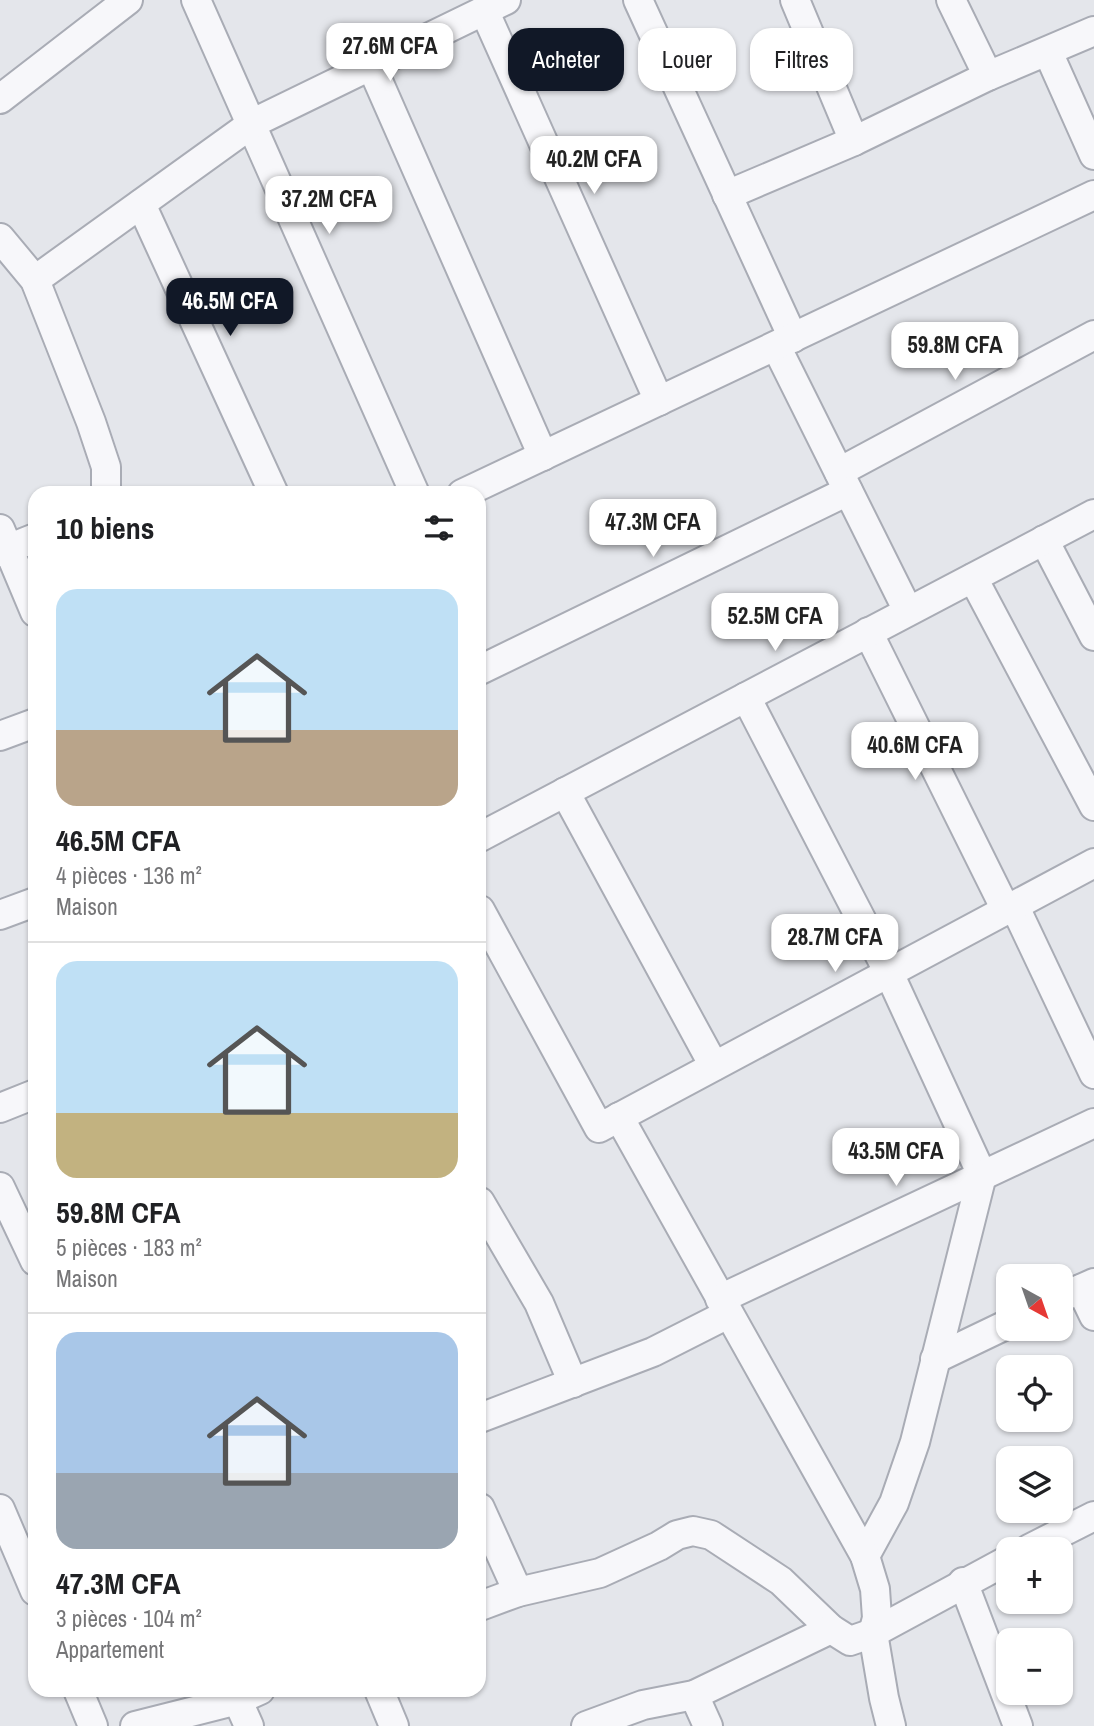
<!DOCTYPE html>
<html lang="fr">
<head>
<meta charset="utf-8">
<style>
	:root { --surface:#fff; --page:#f6f6f6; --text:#202124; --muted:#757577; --line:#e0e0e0; --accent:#111827 }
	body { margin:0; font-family:"Archivo Narrow",sans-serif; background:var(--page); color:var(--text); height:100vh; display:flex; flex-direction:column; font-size:26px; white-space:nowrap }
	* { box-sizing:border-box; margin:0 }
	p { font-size:23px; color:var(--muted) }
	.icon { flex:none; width:38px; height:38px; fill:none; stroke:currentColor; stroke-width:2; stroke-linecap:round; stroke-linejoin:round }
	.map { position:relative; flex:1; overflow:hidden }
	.sheet { position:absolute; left:28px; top:486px; width:458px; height:1211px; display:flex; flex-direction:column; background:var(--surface); border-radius:21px; box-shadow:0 2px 5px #0004 }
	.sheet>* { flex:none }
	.top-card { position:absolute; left:508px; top:28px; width:481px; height:63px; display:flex; gap:14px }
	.needle { width:46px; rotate:140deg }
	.controls { position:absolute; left:996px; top:1264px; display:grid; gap:14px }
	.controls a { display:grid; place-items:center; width:77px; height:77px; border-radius:14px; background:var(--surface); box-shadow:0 2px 5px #0004; font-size:35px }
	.price { position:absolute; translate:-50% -60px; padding:0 16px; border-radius:14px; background:#fff; color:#222; font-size:23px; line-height:46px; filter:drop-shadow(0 2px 4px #0008) }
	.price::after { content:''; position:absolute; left:50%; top:42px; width:21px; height:16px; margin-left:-10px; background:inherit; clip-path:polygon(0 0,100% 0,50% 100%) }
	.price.selected { background:var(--accent); color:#fff }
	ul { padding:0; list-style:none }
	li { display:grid; align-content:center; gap:14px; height:371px; padding:0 28px }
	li+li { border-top:2px solid var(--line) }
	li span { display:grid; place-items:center; height:217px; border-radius:21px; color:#555 }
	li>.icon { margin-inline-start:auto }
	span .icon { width:126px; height:126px; fill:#fffc; stroke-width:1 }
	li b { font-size:30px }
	h2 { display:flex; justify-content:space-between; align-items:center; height:84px; padding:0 28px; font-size:30px }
	.chip { padding:0 24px; border-radius:21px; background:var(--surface); box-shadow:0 2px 5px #0004; font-size:24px; line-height:63px }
	.chip.selected { background:var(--accent); color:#fff }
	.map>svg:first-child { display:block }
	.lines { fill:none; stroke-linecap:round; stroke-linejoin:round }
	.minor-casing { stroke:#a9acb5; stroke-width:32 }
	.minor { stroke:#f7f7fa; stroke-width:28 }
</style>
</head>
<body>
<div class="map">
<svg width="1094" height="1726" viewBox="0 0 1094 1726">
	<rect width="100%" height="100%" fill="#e4e6eb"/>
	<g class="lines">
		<g class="minor-casing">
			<g id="minor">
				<polyline points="196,0 415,494"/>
				<polyline points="638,0 793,338"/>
				<polyline points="795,0 854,141"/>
				<polyline points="951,0 988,76"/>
				<polyline points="484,10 659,401"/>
				<polyline points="1048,52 1094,155"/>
				<polyline points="371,65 543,456"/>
				<polyline points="0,99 128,0"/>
				<polyline points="727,195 854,141 988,76 1094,31"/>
				<polyline points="141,204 274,494"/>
				<polyline points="0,238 35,280 91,422 106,467 106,494"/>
				<polyline points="35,280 253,123 506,0"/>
				<polyline points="776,346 908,611"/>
				<polyline points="839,472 1094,335"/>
				<polyline points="462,494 1094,195"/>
				<polyline points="0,529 35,612"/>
				<polyline points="1044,540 1094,636"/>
				<polyline points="0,552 35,538"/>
				<polyline points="973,578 1094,806"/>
				<polyline points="868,632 1006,910"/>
				<polyline points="480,670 848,491"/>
				<polyline points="746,697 889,973 982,1175 915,1442 894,1503 865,1556"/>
				<polyline points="0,736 35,723"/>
				<polyline points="565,792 714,1066"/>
				<polyline points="480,837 1094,514"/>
				<polyline points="1014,905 1094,1074"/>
				<polyline points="480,910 599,1128 1094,863"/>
				<polyline points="0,915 35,902"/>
				<polyline points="0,1108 35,1094"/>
				<polyline points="619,1117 865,1556 875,1589 877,1618 873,1633 884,1698 891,1726"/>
				<polyline points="0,1187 35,1261"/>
				<polyline points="480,1202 539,1303 573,1383"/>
				<polyline points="1081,1289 1094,1316"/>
				<polyline points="1060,1298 1094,1283"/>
				<polyline points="720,1299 1094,1123"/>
				<polyline points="935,1359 1008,1324"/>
				<polyline points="480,1418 653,1352 728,1314"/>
				<polyline points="480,1508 518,1592"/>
				<polyline points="0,1509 35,1591"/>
				<polyline points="1029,1549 1094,1516"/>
				<polyline points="963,1582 1018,1726"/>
				<polyline points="480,1606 518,1592 600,1573 659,1546 677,1535 693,1531 711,1535 781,1581 831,1629 850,1641 873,1633 1008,1560"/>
				<polyline points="78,1690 93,1726"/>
				<polyline points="233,1690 249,1726"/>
				<polyline points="379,1690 394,1726"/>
				<polyline points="694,1695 708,1726"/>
				<polyline points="135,1726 238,1700 260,1690"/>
				<polyline points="586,1726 643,1705 694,1695 831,1629"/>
			</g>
		</g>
		<use href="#minor" class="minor"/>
	</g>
</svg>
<div class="controls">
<a><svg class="needle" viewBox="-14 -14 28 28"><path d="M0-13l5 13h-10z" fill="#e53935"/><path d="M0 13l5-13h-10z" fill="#757577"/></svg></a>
<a><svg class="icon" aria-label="locate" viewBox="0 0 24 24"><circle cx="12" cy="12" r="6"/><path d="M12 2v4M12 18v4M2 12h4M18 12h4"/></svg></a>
<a><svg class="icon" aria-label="layers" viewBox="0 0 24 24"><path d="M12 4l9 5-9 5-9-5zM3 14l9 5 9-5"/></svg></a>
<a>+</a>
<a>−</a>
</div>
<b class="price" style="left:390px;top:83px">27.6M CFA</b>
<b class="price" style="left:594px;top:196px">40.2M CFA</b>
<b class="price" style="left:329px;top:236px">37.2M CFA</b>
<b class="price selected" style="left:230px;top:338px">46.5M CFA</b>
<b class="price" style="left:955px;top:382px">59.8M CFA</b>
<b class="price" style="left:653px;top:559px">47.3M CFA</b>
<b class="price" style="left:775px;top:653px">52.5M CFA</b>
<b class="price" style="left:915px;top:782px">40.6M CFA</b>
<b class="price" style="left:835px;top:974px">28.7M CFA</b>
<b class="price" style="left:896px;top:1188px">43.5M CFA</b>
<div class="top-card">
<a class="chip selected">Acheter</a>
<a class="chip">Louer</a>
<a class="chip">Filtres</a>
</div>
<section class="sheet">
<h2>10 biens<svg class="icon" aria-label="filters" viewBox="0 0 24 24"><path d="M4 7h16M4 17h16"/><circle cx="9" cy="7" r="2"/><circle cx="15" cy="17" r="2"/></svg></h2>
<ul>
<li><span style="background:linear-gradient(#bfe0f5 65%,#b9a48a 0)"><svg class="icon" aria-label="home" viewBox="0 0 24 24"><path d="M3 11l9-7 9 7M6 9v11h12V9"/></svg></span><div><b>46.5M CFA</b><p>4 pièces · 136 m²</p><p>Maison</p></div></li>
<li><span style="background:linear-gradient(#bfe0f5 70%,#c2b280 0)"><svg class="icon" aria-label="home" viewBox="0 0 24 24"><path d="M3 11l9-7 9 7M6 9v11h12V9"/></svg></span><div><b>59.8M CFA</b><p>5 pièces · 183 m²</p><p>Maison</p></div></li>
<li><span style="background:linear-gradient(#a9c7e8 65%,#9aa5b1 0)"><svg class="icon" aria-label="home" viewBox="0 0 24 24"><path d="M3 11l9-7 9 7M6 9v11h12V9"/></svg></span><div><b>47.3M CFA</b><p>3 pièces · 104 m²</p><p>Appartement</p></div></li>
</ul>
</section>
</div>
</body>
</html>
